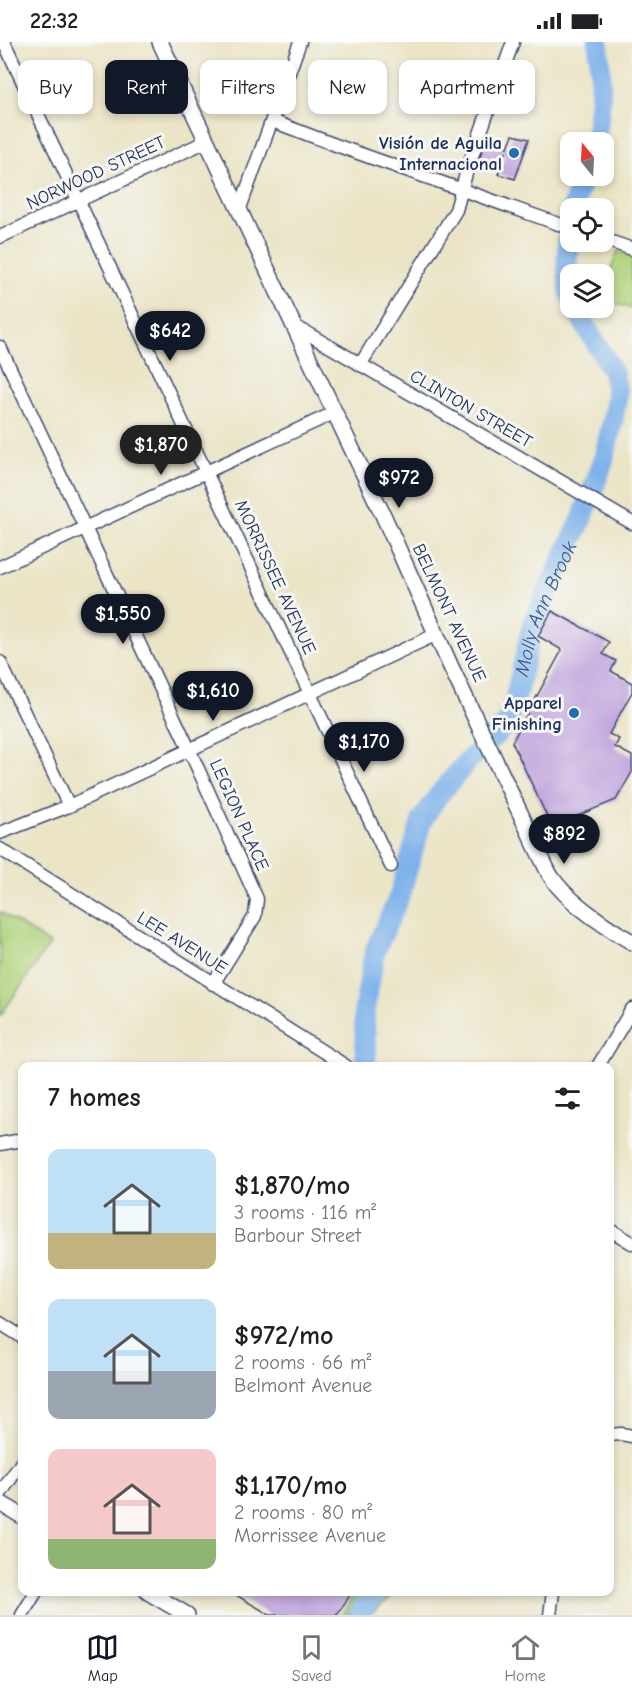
<!DOCTYPE html>
<html lang="en">
<head>
<meta charset="utf-8">
<style>
	:root { --surface:#fff; --page:#f2f2f2; --text:#202124; --muted:#757577; --line:#e0e0e0; --accent:#111827 }
	body { margin:0; font-family:"Comic Neue",sans-serif; background:var(--page); color:var(--text); height:100vh; display:flex; flex-direction:column; font-size:22px; white-space:nowrap }
	* { box-sizing:border-box; margin:0 }
	p { font-size:20px; color:var(--muted) }
	.icon { flex:none; width:33px; height:33px; fill:none; stroke:currentColor; stroke-width:2; stroke-linecap:round; stroke-linejoin:round }
	.map { position:relative; flex:1; overflow:hidden }
	.sheet { position:absolute; left:18px; top:1020px; width:596px; height:534px; display:flex; flex-direction:column; background:var(--surface); border-radius:12px; box-shadow:0 3px 9px #0003 }
	.sheet>* { flex:none }
	.banner { position:absolute; left:18px; top:18px; width:597px; height:54px; display:flex; gap:12px }
	.needle { width:39px; rotate:342deg }
	.tools { position:absolute; left:560px; top:90px; display:grid; gap:12px }
	.tools a { display:grid; place-items:center; width:54px; height:54px; border-radius:12px; background:var(--surface); box-shadow:0 3px 9px #0003; font-size:30px }
	.price { position:absolute; translate:-50% -51px; padding:0 14px; border-radius:21px; background:var(--accent); color:#fff; font-size:20px; line-height:39px; filter:drop-shadow(0 2px 3px #0008) }
	.price::after { content:''; position:absolute; left:50%; top:36px; width:18px; height:14px; margin-left:-9px; background:inherit; clip-path:polygon(0 0,100% 0,50% 100%) }
	.price.selected { background:#222; color:#fff }
	ul { padding:0; list-style:none }
	li { display:flex; align-items:center; gap:18px; height:150px; padding:0 30px }
	li span { display:grid; place-items:center; flex:none; width:168px; height:120px; border-radius:12px; color:#555 }
	li>.icon { margin-inline-start:auto }
	span .icon { width:72px; height:72px; fill:#fffc; stroke-width:1 }
	li b { font-size:26px }
	h2 { display:flex; justify-content:space-between; align-items:center; height:72px; padding:0 30px; font-size:26px }
	.pill { padding:0 21px; border-radius:12px; background:var(--surface); box-shadow:0 3px 9px #0003; font-size:21px; line-height:54px }
	.pill.selected { background:var(--accent); color:#fff }
	.status { display:flex; justify-content:space-between; align-items:center; height:42px; padding:0 30px; background:var(--surface); direction:ltr }
	.status svg { height:16px; fill:currentColor }
	.dock { display:flex; justify-content:space-around; align-items:center; height:84px; border-top:2px solid var(--line); background:var(--surface); font-size:16px; color:var(--muted) }
	.dock a { display:grid; justify-items:center; gap:3px }
	.dock .selected { color:var(--accent) }
	.map>svg:first-child { display:block }
	.green { fill:#b0d37b; stroke:#66816c; stroke-width:1.5 }
	.forest { fill:#8cb56b; stroke:#547264; stroke-width:1.5 }
	.lines { fill:none; stroke-linecap:round; stroke-linejoin:round }
	.river { stroke:#7cb1ea; stroke-width:21 }
	.building { fill:#bb9cdb }
	.minor-casing { stroke:#3a4a6e; stroke-width:15 }
	.major-casing { stroke:#3a4a6e; stroke-width:18 }
	.minor { stroke:#fff; stroke-width:12 }
	.major { stroke:#fff; stroke-width:15 }
	.poi-dot { fill:#1f6fb2; stroke:#f6f6f2; stroke-width:2 }
	.labels { text-anchor:middle; dominant-baseline:central; stroke-width:6; stroke-linejoin:round; paint-order:stroke }
	.poi-label { font-size:18px; font-weight:bold; fill:#1b2f5e; stroke:#f6f6f2; text-anchor:end }
	.street-label { font-size:18px; fill:#1b2f5e; stroke:#f6f6f2 }
	.water-label { font-size:20px; font-style:italic; fill:#385688; stroke:#f6f6f2 }
</style>
</head>
<body>
<div class="status"><b>22:32</b><svg viewBox="0 0 49 12"><path d="M0 12V9h3v3zM5 12V6h3v6zM10 12V3h3v9zM15 12V0h3v12zM26 1h20v11H26zM47 4h2v5h-2z"/></svg></div>
<div class="map">
<svg width="632" height="1573" viewBox="0 0 632 1573">
	<rect width="100%" height="100%" fill="#f6f6f2"/>
	<filter id="ink" filterUnits="userSpaceOnUse"><feTurbulence type="fractalNoise" baseFrequency=".0167" numOctaves="2"/><feDisplacementMap in="SourceGraphic" scale="12" xChannelSelector="R" yChannelSelector="G"/><feConvolveMatrix kernelMatrix="1 2 1 2 8 2 1 2 1" color-interpolation-filters="sRGB"/></filter>
	<filter id="wash" filterUnits="userSpaceOnUse"><feTurbulence type="fractalNoise" baseFrequency=".008" numOctaves="4" result="noise"/><feDisplacementMap in="SourceGraphic" scale="24" xChannelSelector="R" yChannelSelector="G"/><feGaussianBlur stdDeviation="1.35" result="paint"/><feColorMatrix in="noise" values="0 0 0 0 0 0 0 0 0 0 0 0 0 0 0 0 0 1.4 0 .05"/><feComposite in="paint" operator="in"/></filter>
	<g filter="url(#wash)">
		<rect width="100%" height="100%" fill="#ebe4c6"/>
		<g class="green">
			<polygon points="618,209 632,214 632,267 603,257 603,248"/>
			<polygon points="0,870 50,902 0,974"/>
		</g>
		<polygon class="forest" points="355,1550 398,1550 369,1573 341,1573"/>
		<g class="lines">
			<g class="river">
				<path d="M594,100C602,68 602,33 598,0"/>
				<polyline points="573,166 583,134"/>
				<path d="M570,184C566,208 566,229 570,252"/>
				<path id="s1" d="M364,1024L366,1012L364,969L375,909L399,855L422,778L438,754L466,721L506,683L515,658L533,581L582,477L603,420L613,378L617,352L613,330L575,266"/>
				<polyline points="360,1573 369,1558 378,1550"/>
			</g>
		</g>
		<g id="blocks">
			<g class="building">
				<polygon points="510,43 521,43 533,50 526,68 504,60"/>
				<polygon points="513,93 529,97 515,137 498,132 506,111 482,129 476,126 485,101 508,105"/>
				<polygon points="552,569 609,600 603,612 616,619 611,629 632,641 632,650 609,692 619,697 615,705 632,714 632,730 616,758 572,776 558,798 512,700 562,608 538,594"/>
				<polygon points="231,1550 352,1550 337,1573 270,1573"/>
			</g>
		</g>
	</g>
	<g filter="url(#ink)">
		<use href="#blocks" fill-opacity="0" stroke="#3a4a6e" stroke-width="1.5"/>
		<g class="lines">
			<g class="minor-casing">
				<g id="minor">
					<polyline points="4,0 391,824"/>
					<polyline points="272,79 341,105 570,186"/>
					<polyline points="239,169 300,0"/>
					<polyline points="0,195 207,99"/>
					<polyline points="603,197 632,207"/>
					<polyline points="293,283 632,481"/>
					<polyline points="0,305 189,707 257,857 255,874 213,942"/>
					<polyline points="360,323 456,168 467,128 513,0"/>
					<polyline points="0,525 334,371"/>
					<polyline points="0,620 69,764"/>
					<polyline points="0,791 69,764 437,592"/>
					<polyline points="0,807 346,1024"/>
					<polyline points="598,1024 632,967"/>
					<polyline points="0,1102 22,1098"/>
					<polyline points="609,1187 632,1201"/>
					<polyline points="0,1281 22,1295"/>
					<polyline points="609,1393 621,1392 632,1394"/>
					<polyline points="0,1452 22,1420"/>
					<polyline points="22,1573 36,1550"/>
					<polyline points="550,1573 553,1550"/>
				</g>
			</g>
			<g class="major-casing">
				<g id="major">
					<path d="M160,0L384,475L451,625L539,811C544,820 547,829 552,836C568,860 608,886 632,900"/>
					<polyline points="0,1461 22,1474"/>
					<polyline points="148,1550 187,1573"/>
				</g>
			</g>
			<use href="#minor" class="minor"/>
			<use href="#major" class="major"/>
		</g>
	</g>
	<g class="poi-dot">
		<circle cx="514" cy="111" r="6"/>
		<circle cx="574" cy="671" r="6"/>
	</g>
	<g class="labels">
		<g class="poi-label">
			<text x="502" y="101">Visión de Aguila<tspan x="502" dy="21">Internacional</tspan></text>
			<text x="562" y="661">Apparel<tspan x="562" dy="21">Finishing</tspan></text>
		</g>
		<g class="street-label">
			<text transform="translate(96 131) rotate(-25)">NORWOOD STREET</text>
			<text transform="translate(471 367) rotate(30)">CLINTON STREET</text>
			<text transform="translate(275 535) rotate(65)">MORRISSEE AVENUE</text>
			<text transform="translate(449 571) rotate(65)">BELMONT AVENUE</text>
			<text transform="translate(239 773) rotate(66)">LEGION PLACE</text>
			<text transform="translate(182 901) rotate(32)">LEE AVENUE</text>
		</g>
		<g class="water-label">
			<text stroke="none"><textPath href="#s1" startOffset="506">Molly Ann Brook</textPath></text>
		</g>
	</g>
</svg>
<div class="tools">
<a><svg class="needle" viewBox="-14 -14 28 28"><path d="M0-13l5 13h-10z" fill="#e53935"/><path d="M0 13l5-13h-10z" fill="#757577"/></svg></a>
<a><svg class="icon" aria-label="locate" viewBox="0 0 24 24"><circle cx="12" cy="12" r="6"/><path d="M12 2v4M12 18v4M2 12h4M18 12h4"/></svg></a>
<a><svg class="icon" aria-label="layers" viewBox="0 0 24 24"><path d="M12 4l9 5-9 5-9-5zM3 14l9 5 9-5"/></svg></a>
</div>
<b class="price" style="left:170px;top:320px">$642</b>
<b class="price selected" style="left:161px;top:434px">$1,870</b>
<b class="price" style="left:399px;top:467px">$972</b>
<b class="price" style="left:123px;top:603px">$1,550</b>
<b class="price" style="left:213px;top:680px">$1,610</b>
<b class="price" style="left:364px;top:731px">$1,170</b>
<b class="price" style="left:564px;top:823px">$892</b>
<div class="banner">
<a class="pill">Buy</a>
<a class="pill selected">Rent</a>
<a class="pill">Filters</a>
<a class="pill">New</a>
<a class="pill">Apartment</a>
</div>
<section class="sheet">
<h2>7 homes<svg class="icon" aria-label="filters" viewBox="0 0 24 24"><path d="M4 7h16M4 17h16"/><circle cx="9" cy="7" r="2"/><circle cx="15" cy="17" r="2"/></svg></h2>
<ul>
<li><span style="background:linear-gradient(#bfe0f5 70%,#c2b280 0)"><svg class="icon" aria-label="home" viewBox="0 0 24 24"><path d="M3 11l9-7 9 7M6 9v11h12V9"/></svg></span><div><b>$1,870/mo</b><p>3 rooms · 116 m²</p><p>Barbour Street</p></div></li>
<li><span style="background:linear-gradient(#bfe0f5 60%,#9aa5b1 0)"><svg class="icon" aria-label="home" viewBox="0 0 24 24"><path d="M3 11l9-7 9 7M6 9v11h12V9"/></svg></span><div><b>$972/mo</b><p>2 rooms · 66 m²</p><p>Belmont Avenue</p></div></li>
<li><span style="background:linear-gradient(#f6c9c9 75%,#8fb573 0)"><svg class="icon" aria-label="home" viewBox="0 0 24 24"><path d="M3 11l9-7 9 7M6 9v11h12V9"/></svg></span><div><b>$1,170/mo</b><p>2 rooms · 80 m²</p><p>Morrissee Avenue</p></div></li>
</ul>
</section>
</div>
<nav class="dock">
<a class="selected"><svg class="icon" aria-label="map" viewBox="0 0 24 24"><path d="M3 6l6-2 6 2 6-2v14l-6 2-6-2-6 2zM9 4v14M15 6v14"/></svg>Map</a>
<a><svg class="icon" aria-label="saved" viewBox="0 0 24 24"><path d="M7 4h10v16l-5-4-5 4z"/></svg>Saved</a>
<a><svg class="icon" aria-label="home" viewBox="0 0 24 24"><path d="M3 11l9-7 9 7M6 9v11h12V9"/></svg>Home</a>
</nav>
</body>
</html>
